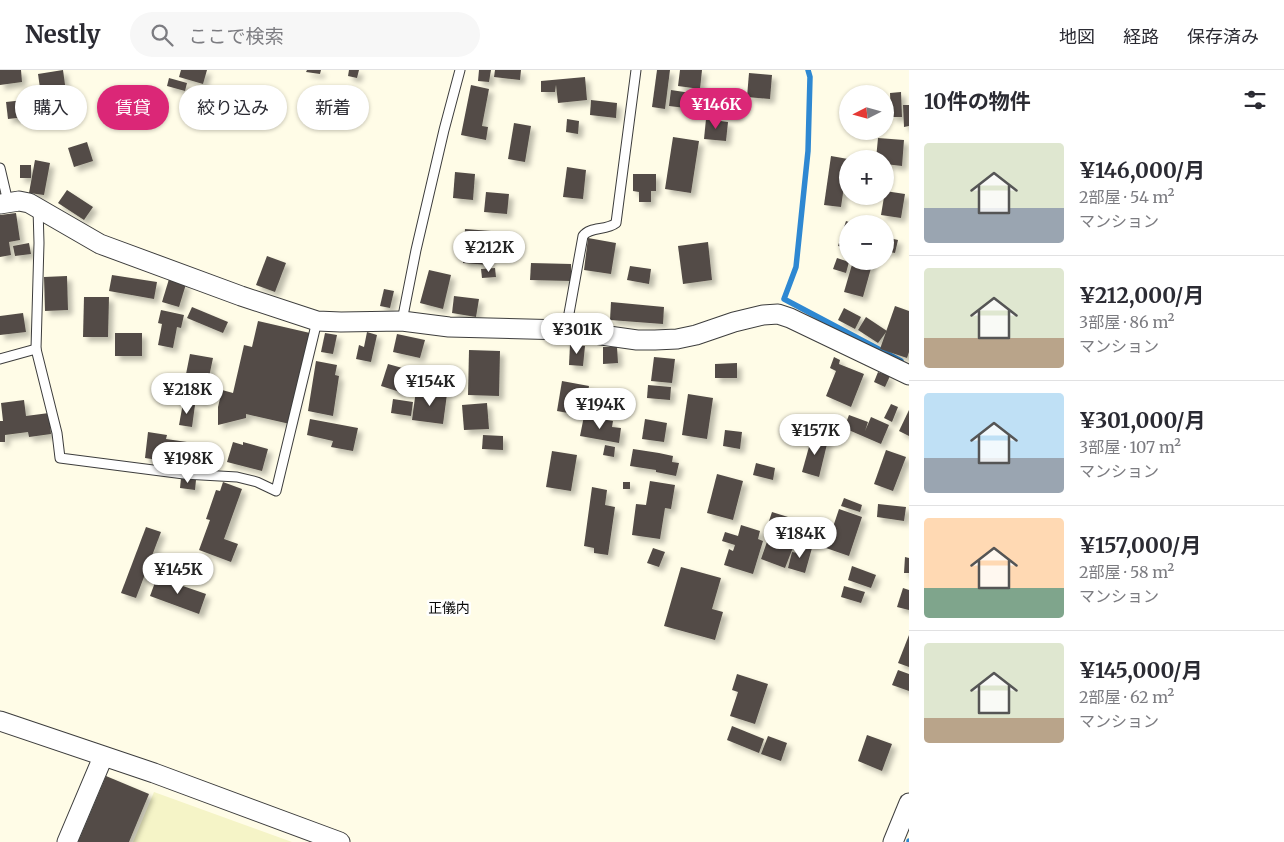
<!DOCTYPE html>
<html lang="ja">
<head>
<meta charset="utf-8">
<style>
	:root { --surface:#fff; --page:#f7f7f7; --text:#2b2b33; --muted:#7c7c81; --line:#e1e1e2; --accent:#db2777 }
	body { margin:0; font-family:Merriweather,"Noto Sans JP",serif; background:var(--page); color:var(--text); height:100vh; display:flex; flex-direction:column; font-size:19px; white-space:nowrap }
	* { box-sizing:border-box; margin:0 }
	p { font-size:16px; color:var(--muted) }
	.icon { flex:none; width:28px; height:28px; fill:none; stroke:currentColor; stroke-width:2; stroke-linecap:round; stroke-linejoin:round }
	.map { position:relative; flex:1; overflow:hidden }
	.drawer { display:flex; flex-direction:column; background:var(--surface); width:375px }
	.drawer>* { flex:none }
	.guide { position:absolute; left:15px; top:15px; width:475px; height:45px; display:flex; gap:10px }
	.needle { width:32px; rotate:264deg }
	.controls { position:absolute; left:839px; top:15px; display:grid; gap:10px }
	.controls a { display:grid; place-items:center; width:55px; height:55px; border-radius:50%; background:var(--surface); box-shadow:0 1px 4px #0004; font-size:25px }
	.price { position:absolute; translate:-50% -42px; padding:0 11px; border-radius:18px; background:#fff; color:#222; font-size:16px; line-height:32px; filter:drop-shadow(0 1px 2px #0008) }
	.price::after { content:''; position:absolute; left:50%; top:30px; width:15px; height:11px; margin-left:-8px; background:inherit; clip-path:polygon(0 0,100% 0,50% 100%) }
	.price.current { background:var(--accent); color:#fff }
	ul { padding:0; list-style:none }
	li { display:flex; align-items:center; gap:15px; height:125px; padding:0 15px }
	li+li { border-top:1px solid var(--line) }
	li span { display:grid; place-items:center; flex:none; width:140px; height:100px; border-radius:5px; color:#555 }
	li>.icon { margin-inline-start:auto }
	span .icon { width:60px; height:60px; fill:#fffc; stroke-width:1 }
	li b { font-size:21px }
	h2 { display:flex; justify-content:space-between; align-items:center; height:60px; padding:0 15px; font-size:21px }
	.tag { padding:0 18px; border-radius:22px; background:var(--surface); box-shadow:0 1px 4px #0004; font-size:18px; line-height:45px }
	.tag.current { background:var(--accent); color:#fff }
	header { display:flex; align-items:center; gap:30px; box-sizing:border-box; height:70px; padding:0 25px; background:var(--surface); border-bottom:1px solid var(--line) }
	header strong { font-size:24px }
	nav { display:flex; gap:28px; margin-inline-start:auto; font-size:18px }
	.search { width:350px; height:45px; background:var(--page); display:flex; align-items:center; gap:12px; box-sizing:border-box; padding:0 18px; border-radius:28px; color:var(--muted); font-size:19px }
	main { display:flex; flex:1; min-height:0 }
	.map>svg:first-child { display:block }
	.farmland { fill:#f5f4c7 }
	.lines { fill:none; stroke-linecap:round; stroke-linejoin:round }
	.stream { stroke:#2e88d2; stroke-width:5.5 }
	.building { fill:#534c46; filter:url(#shadow) }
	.lane-casing { stroke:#3d3d3d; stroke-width:11 }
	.street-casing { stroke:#3d3d3d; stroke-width:21 }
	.lane { stroke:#fff; stroke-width:9 }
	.street { stroke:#fff; stroke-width:19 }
	.labels { text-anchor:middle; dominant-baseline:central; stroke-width:5; stroke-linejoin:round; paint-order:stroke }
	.neighbourhood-label { font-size:14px; fill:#0a0a0a; stroke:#fff }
</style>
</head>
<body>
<header>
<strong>Nestly</strong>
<div class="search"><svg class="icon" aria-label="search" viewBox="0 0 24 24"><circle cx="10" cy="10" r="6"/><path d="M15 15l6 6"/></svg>ここで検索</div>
<nav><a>地図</a><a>経路</a><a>保存済み</a></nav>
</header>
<main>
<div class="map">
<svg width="909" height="772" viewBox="0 0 909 772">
	<defs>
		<filter id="shadow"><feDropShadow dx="4.5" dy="4.5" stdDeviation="2.5" flood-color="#0004"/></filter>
	</defs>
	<rect width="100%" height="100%" fill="#fffce7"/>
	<polygon class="farmland" points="154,722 292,772 133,772"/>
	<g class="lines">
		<g class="stream">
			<polyline points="808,0 810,7 808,81 796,197 784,229 901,291"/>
			<polyline points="909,772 909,771"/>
		</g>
	</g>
	<g class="building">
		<polygon points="0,0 21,0 22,12 0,15"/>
		<polygon points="63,0 66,22 41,25 38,4"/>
		<polygon points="181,0 207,0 203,14 179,7"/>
		<polygon points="307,0 321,0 320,4 306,2"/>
		<polygon points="349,0 359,0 357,8 348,6"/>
		<polygon points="479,0 491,0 489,12 478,11"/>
		<polygon points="495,0 521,0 520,10 494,7"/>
		<polygon points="657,0 670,0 665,39 652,37"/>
		<polygon points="680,0 702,0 700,19 678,16"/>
		<polygon points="749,3 772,5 770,29 747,27"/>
		<polygon points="585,7 587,30 558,33 556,15 555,22 541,22 541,11"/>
		<polygon points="169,8 187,13 185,21 167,16"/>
		<polygon points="471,15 489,19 482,56 488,57 486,70 461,65"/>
		<polygon points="671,20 704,25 702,40 669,36"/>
		<polygon points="901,22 902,47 891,47 890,23"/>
		<polygon points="709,26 740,31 738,46 707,41"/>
		<polygon points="33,29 34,46 8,49 6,32"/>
		<polygon points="591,30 617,33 616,48 590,45"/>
		<polygon points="903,35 909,35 909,56 904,57"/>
		<polygon points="567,49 579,51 578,64 566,62"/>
		<polygon points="706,49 728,52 726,71 704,69"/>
		<polygon points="514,53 531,56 525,92 508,89"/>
		<polygon points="673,67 699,71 691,123 665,119"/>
		<polygon points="878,68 904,70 902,96 885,94 885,89 876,89"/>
		<polygon points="87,72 93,91 74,97 68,78"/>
		<polygon points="831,86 848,89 841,137 824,135"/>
		<polygon points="35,90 50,93 44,125 29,123"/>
		<rect x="20" y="95" width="11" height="13"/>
		<polygon points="567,97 586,100 583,129 563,127"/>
		<polygon points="455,102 475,104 473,130 453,128"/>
		<polygon points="633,104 656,104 656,121 651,121 651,132 639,132 639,122 633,121"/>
		<polygon points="67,120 93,137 84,150 58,133"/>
		<polygon points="885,121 905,124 901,148 881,145"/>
		<polygon points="486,122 509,124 507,144 484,142"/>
		<polygon points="16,143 20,170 9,172 11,185 0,187 0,145"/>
		<polygon points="846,151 852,153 848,154 848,178 838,176"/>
		<polygon points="465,159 491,161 489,195 463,193"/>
		<polygon points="885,167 898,170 895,183 885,181"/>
		<polygon points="588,168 616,173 611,204 584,200"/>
		<polygon points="708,172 712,210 683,214 678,176"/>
		<polygon points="29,173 31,184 15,186 13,176"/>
		<polygon points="267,186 286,193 275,222 256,215"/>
		<polygon points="837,188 849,192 846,203 833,199"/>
		<polygon points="853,191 873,191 863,227 844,222"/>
		<polygon points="531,193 571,194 571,211 530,210"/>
		<polygon points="630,196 651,199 649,214 627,210"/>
		<polygon points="495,198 496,207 482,208 481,199"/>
		<polygon points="429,200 451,205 443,239 420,233"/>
		<polygon points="112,205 157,212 154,229 109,221"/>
		<polygon points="67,206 68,240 45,241 44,207"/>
		<polygon points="169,209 186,214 179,237 162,232"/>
		<polygon points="384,219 394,221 390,238 380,236"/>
		<polygon points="454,226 479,229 476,247 452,243"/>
		<polygon points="84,227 109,227 108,267 83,267"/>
		<polygon points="611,232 664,237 663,254 610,250"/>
		<polygon points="895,236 909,241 909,282 907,288 880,279"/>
		<polygon points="192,237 228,252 223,263 187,248"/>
		<polygon points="844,238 861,247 855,259 838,250"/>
		<polygon points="161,240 184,245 181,258 177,257 173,278 158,275 162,254 158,253"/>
		<polygon points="23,243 26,262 0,265 0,246"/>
		<polygon points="866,247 887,261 878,273 858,260"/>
		<polygon points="258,251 310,263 290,354 246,344 246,348 218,355 218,337 222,320 233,323 244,275 252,277"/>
		<polygon points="367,262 377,265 371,292 356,289 359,275 364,277"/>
		<rect x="115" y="263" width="27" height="23"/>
		<polygon points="325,263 337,265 333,284 321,282"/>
		<polygon points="397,264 425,270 420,288 393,282"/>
		<polygon points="570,275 585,276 583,296 569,295"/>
		<polygon points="603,277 617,277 618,293 603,294"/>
		<polygon points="469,280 500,281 499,326 468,325"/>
		<polygon points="190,284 213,288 204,331 170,324 174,306 185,309"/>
		<polygon points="654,287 675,289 672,313 651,311"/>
		<polygon points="834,287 840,290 839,294 864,304 851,337 826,326 836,301 830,298"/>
		<polygon points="316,291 337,295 335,305 339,306 333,346 308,341"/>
		<polygon points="737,293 737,308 715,308 715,294"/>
		<polygon points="388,294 406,299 400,322 381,316"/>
		<polygon points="878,302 890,306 885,317 874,312"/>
		<polygon points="562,311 589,316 584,346 557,341"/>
		<polygon points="648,315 671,317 670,330 647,328"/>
		<polygon points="416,320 447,324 443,354 412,350"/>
		<polygon points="688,324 713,328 707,369 682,365"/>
		<polygon points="393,329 413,332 411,346 391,343"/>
		<polygon points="24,330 26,346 49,343 51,364 29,367 28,362 5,365 5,372 0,372 0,351 3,351 1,333"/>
		<polygon points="183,333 195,335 192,357 179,355"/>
		<polygon points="487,333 489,359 464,360 462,335"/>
		<polygon points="891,334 898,337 892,352 884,348"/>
		<polygon points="909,340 909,366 899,361"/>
		<polygon points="849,345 868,352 865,361 871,347 889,355 881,374 844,358"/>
		<polygon points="584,346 613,351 612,357 621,358 619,373 580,366"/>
		<polygon points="310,349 358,358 353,381 331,377 333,371 307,365"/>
		<polygon points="645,349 667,353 664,372 642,369"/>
		<polygon points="725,360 742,362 740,379 723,376"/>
		<polygon points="148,362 167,365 166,369 187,372 184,394 145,388"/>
		<polygon points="483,365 503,366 503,380 482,379"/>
		<polygon points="812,366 828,370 819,407 802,402"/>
		<polygon points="233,372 243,375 243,372 268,379 262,401 227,392"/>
		<polygon points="605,375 615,377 614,387 603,385"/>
		<polygon points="633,379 659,383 657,393 659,383 673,386 672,392 679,393 676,406 656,402 656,400 630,396"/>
		<polygon points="886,380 906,387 893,421 874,414"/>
		<polygon points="552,381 577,385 571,421 546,417"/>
		<polygon points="756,393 775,398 773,410 753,405"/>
		<polygon points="717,404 743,411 733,450 707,443"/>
		<polygon points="181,408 196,410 195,420 180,418"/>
		<polygon points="650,411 675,415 671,439 665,438 660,469 632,465 636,434 646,435"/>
		<polygon points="223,412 242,419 224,469 238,474 231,492 199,480 210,450 206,449 216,420 220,421"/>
		<rect x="623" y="412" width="7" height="7"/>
		<polygon points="592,417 607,420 605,435 615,437 608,485 594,483 594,478 584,476"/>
		<polygon points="844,428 862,435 860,442 841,436"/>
		<polygon points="878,434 906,437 904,451 877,447"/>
		<polygon points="839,439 862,447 849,486 826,478"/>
		<polygon points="772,442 788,447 784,457 769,451"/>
		<polygon points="808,451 821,456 814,475 801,471"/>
		<polygon points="741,455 760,461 758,469 763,471 753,504 724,495 729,479 733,481 735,475 722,471 725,462 738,466"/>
		<polygon points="146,457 161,462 136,528 121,523"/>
		<polygon points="769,466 794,475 785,498 761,489"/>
		<polygon points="799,475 812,478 805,503 788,498 792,482 798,483"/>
		<polygon points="653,478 665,482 659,497 647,493"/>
		<polygon points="905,487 909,488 909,503 904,503"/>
		<polygon points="852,496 876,505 871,518 848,510"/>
		<polygon points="681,497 721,508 712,539 723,542 715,570 664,556"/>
		<polygon points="157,507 206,524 199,544 150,526"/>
		<polygon points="844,516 865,522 861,533 841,527"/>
		<polygon points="903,518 909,520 909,540 897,537"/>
		<polygon points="909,565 909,597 898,593"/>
		<polygon points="898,600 909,604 909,621 892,615"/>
		<polygon points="737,604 768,614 755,654 730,646 738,622 732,620"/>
		<polygon points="732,656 764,669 759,683 727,670"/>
		<polygon points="867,665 892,674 882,701 858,691"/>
		<polygon points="768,666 787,673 781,691 761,684"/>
		<polygon points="106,706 149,724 129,772 78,772"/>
	</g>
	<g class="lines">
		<g class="lane-casing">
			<g id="lane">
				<polyline points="0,98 8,132"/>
				<polyline points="38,138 39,173 36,279 57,363 60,388 184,404 237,407 257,412 276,421 317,251"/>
				<polyline points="402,251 416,180 444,60 460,0"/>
				<path d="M566,260L583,166C590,156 606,161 616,153L636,0"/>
				<polyline points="0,289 36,279"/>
			</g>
		</g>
		<g class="street-casing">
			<g id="street">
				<polyline points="0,134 19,131 29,133 100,174 241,226 317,251 341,252 402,251 449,257 566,260 637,270 655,270 677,269 696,265 734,252 763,245 778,244 790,248 909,305"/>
				<polyline points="0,651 154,703 340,772"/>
				<polyline points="67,772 103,687"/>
				<polyline points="893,772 909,733"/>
			</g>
		</g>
		<use href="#lane" class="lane"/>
		<use href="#street" class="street"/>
	</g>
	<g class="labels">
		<g class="neighbourhood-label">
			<text x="449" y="538">正儀内</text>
		</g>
	</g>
</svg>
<div class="controls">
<a><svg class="needle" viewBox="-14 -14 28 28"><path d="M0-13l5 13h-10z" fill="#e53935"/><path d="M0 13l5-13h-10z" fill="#7c7c81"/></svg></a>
<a>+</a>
<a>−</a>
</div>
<b class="price current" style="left:716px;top:60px">¥146K</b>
<b class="price" style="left:489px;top:203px">¥212K</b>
<b class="price" style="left:577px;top:285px">¥301K</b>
<b class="price" style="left:430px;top:337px">¥154K</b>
<b class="price" style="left:187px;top:345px">¥218K</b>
<b class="price" style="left:600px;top:360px">¥194K</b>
<b class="price" style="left:815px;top:386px">¥157K</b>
<b class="price" style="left:188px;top:414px">¥198K</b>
<b class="price" style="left:800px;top:489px">¥184K</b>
<b class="price" style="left:178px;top:525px">¥145K</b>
<div class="guide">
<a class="tag">購入</a>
<a class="tag current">賃貸</a>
<a class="tag">絞り込み</a>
<a class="tag">新着</a>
</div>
</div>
<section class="drawer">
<h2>10件の物件<svg class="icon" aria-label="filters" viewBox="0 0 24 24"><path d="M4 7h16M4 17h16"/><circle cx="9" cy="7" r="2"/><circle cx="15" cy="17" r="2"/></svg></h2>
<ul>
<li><span style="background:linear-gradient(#dfe7d0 65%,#9aa5b1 0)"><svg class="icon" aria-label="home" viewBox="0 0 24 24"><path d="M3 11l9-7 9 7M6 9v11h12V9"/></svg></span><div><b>¥146,000/月</b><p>2部屋 · 54 m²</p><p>マンション</p></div></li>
<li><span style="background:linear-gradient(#dfe7d0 70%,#b9a48a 0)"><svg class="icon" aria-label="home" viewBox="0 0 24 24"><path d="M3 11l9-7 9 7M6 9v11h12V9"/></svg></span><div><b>¥212,000/月</b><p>3部屋 · 86 m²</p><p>マンション</p></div></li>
<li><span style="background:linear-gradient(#bfe0f5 65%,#9aa5b1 0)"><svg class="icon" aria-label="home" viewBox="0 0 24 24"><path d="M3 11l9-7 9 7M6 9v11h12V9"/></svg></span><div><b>¥301,000/月</b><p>3部屋 · 107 m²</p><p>マンション</p></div></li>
<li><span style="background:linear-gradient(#ffd9b3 70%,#7fa58c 0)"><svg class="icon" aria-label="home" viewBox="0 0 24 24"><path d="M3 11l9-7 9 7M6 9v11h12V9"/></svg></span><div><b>¥157,000/月</b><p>2部屋 · 58 m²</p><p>マンション</p></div></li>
<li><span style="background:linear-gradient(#dfe7d0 75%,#b9a48a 0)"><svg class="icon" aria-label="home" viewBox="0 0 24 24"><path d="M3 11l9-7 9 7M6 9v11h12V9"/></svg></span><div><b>¥145,000/月</b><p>2部屋 · 62 m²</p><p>マンション</p></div></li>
</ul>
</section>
</main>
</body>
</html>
